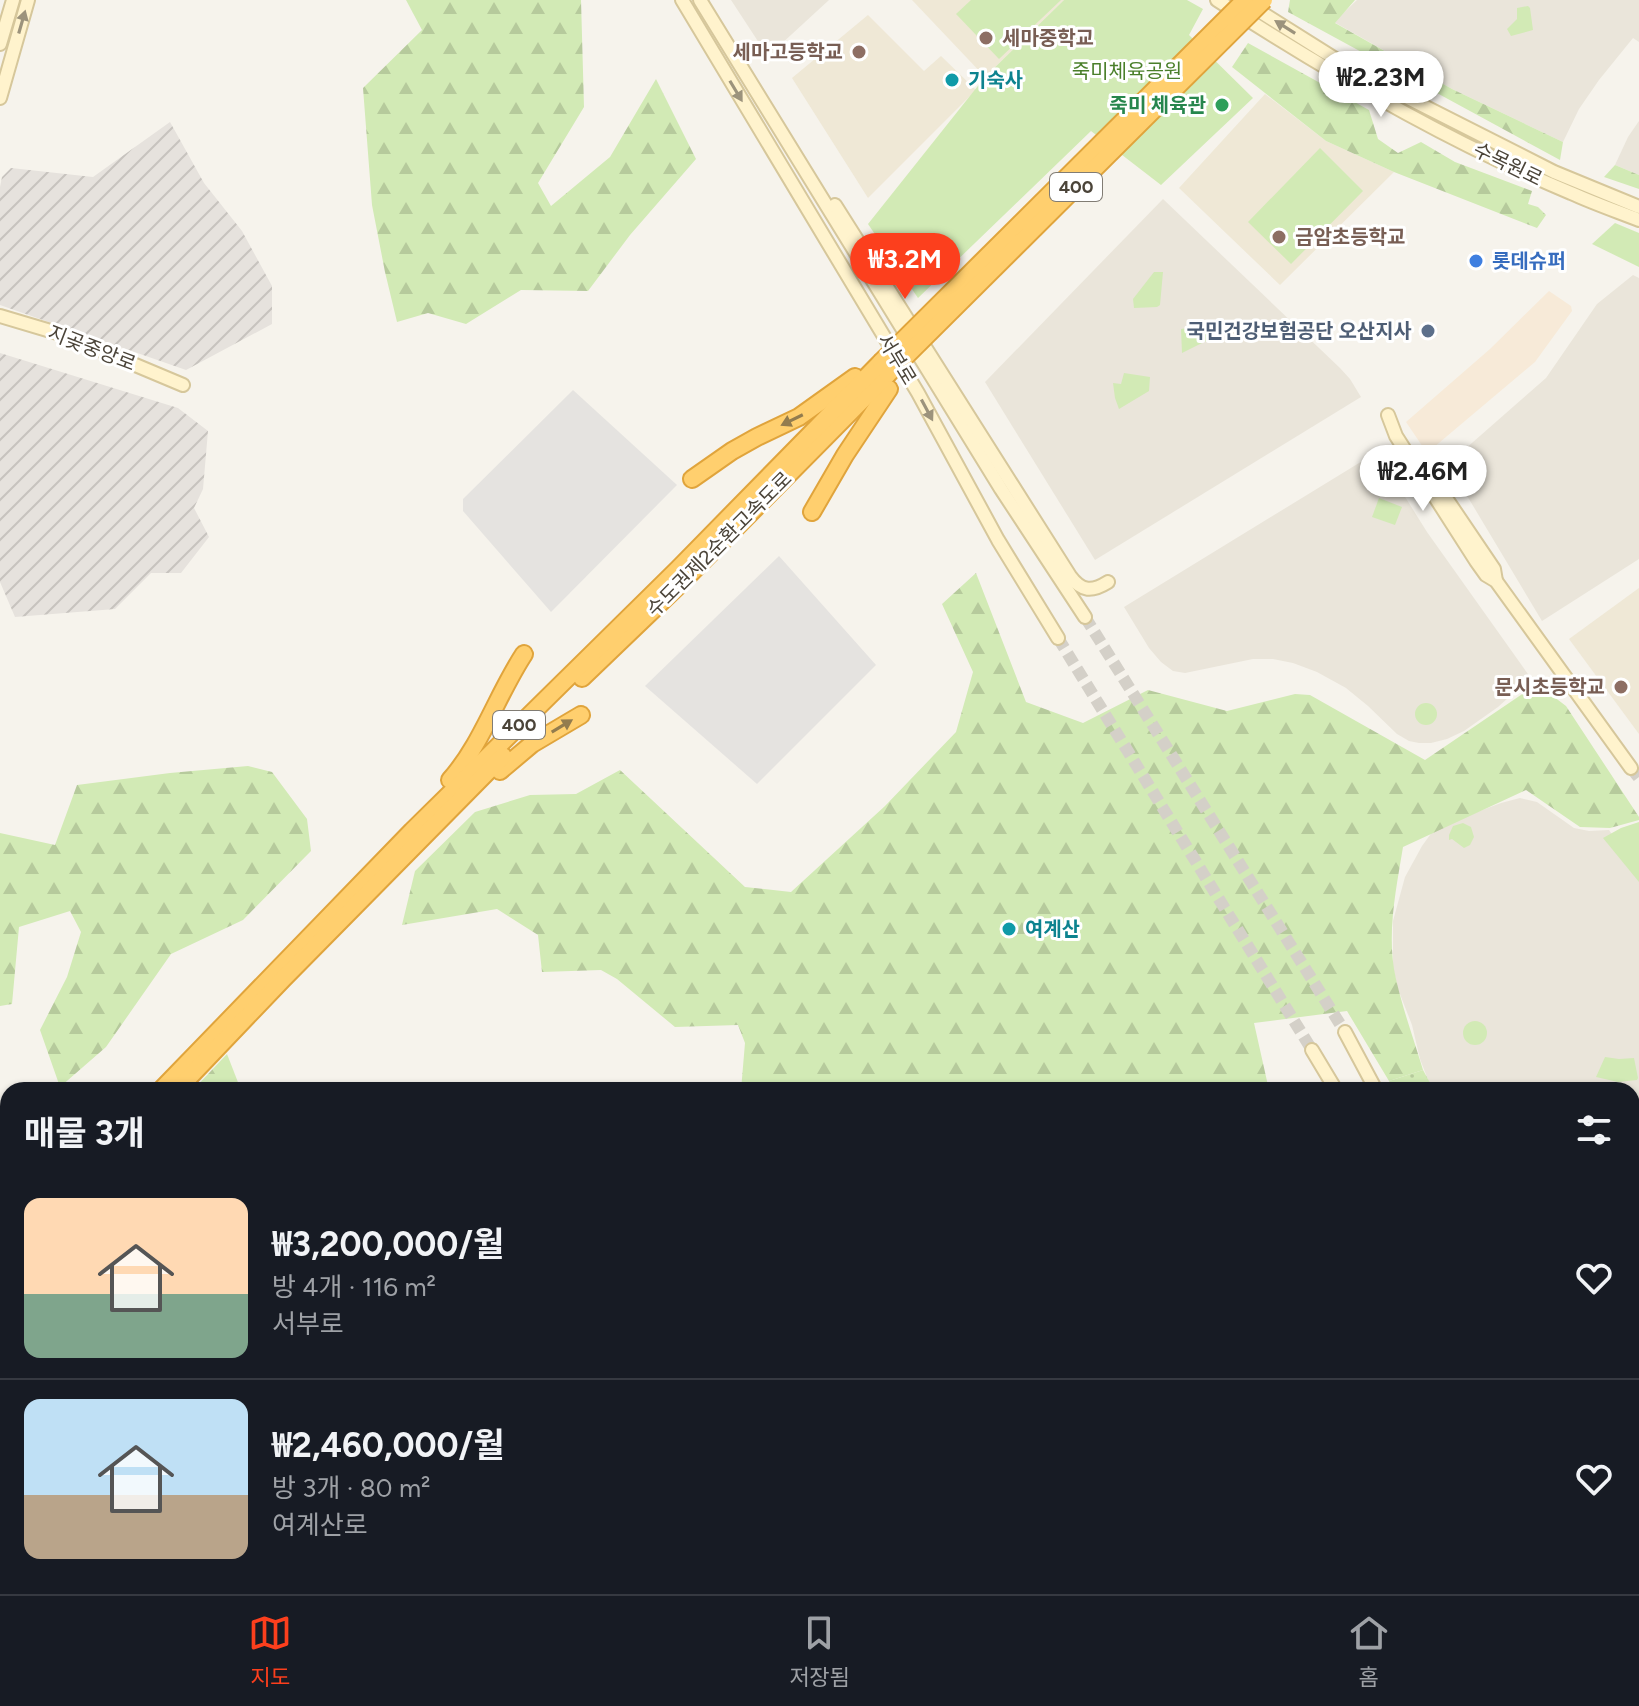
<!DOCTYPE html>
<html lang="ko">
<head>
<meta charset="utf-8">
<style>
	:root { --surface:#171b24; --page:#20242c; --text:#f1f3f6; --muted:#9ea1a6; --line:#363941; --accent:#fc3f1d }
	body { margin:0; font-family:Figtree,"Noto Sans KR",sans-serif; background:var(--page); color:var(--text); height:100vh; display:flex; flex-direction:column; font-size:30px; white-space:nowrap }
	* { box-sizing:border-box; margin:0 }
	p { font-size:26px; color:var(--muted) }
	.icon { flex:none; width:44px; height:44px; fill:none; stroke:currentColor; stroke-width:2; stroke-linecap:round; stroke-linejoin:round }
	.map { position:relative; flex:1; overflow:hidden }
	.drawer { position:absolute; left:0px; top:1082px; width:1640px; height:512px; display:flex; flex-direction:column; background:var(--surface); border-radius:24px 24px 0 0; box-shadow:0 2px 6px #0004 }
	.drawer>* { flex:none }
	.price { position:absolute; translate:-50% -68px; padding:0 18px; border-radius:28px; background:#fff; color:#222; font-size:26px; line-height:52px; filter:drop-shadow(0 2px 4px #0008) }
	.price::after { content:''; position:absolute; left:50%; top:48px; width:24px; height:18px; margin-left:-12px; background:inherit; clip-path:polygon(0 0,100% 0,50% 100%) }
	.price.selected { background:var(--accent); color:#fff }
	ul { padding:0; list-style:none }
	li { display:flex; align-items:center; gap:24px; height:200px; padding:0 24px }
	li+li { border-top:2px solid var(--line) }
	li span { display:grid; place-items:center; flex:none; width:224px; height:160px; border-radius:16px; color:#555 }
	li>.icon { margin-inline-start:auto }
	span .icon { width:96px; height:96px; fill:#fffc; stroke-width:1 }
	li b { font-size:34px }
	h2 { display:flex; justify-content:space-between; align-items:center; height:96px; padding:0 24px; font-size:34px }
	.tab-bar { display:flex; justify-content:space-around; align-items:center; height:112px; border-top:2px solid var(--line); background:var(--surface); font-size:22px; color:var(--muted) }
	.tab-bar a { display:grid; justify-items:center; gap:4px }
	.tab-bar .selected { color:var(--accent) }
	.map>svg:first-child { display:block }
	.residential { fill:#eae5da }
	.commercial { fill:#f7ead8 }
	.industrial { fill:url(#industrial-furrows) }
	.education { fill:#efe8d6 }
	.grass { fill:url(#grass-dots) }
	.forest { fill:url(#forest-firs) }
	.green { fill:#d2eab5 }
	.parking { fill:#e5e3e0 }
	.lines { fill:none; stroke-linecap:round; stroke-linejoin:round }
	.secondary-tunnel { stroke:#d4d0c8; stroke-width:12; stroke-dasharray:12 6; stroke-linecap:butt }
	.secondary-casing { stroke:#d6c79b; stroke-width:16 }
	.highway-casing { stroke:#e0a43c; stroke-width:20 }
	.secondary { stroke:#fff3cd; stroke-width:12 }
	.highway { stroke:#ffcf6e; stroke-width:16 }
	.highway-bridge-casing { stroke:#e0a43c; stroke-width:20; stroke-linecap:butt }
	.highway-bridge { stroke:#ffcf6e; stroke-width:16 }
	.oneway { fill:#9c937c }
	.oneway2 { fill:#937c4e }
	.education-dot { fill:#8d6e63; stroke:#fff; stroke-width:3 }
	.culture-dot { fill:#0f9aa8; stroke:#fff; stroke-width:3 }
	.leisure-dot { fill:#2e9e5b; stroke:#fff; stroke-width:3 }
	.shop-dot { fill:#3f7fe0; stroke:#fff; stroke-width:3 }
	.service-dot { fill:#5c6f8a; stroke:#fff; stroke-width:3 }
	.labels { text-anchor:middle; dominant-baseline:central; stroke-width:6; stroke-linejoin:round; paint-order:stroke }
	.shield { fill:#fff; stroke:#817c74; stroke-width:2 }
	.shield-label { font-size:18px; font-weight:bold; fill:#4b4439 }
	.education-label { font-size:20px; font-weight:bold; fill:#785e54; stroke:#fff; text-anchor:start }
	.park-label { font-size:20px; fill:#4a7f2a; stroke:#fff }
	.culture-label { font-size:20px; font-weight:bold; fill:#0d838f; stroke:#fff; text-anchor:start }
	.leisure-label { font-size:20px; font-weight:bold; fill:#27864d; stroke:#fff; text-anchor:end }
	.street-label { font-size:20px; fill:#4b4439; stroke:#fff }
	.shop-label { font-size:20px; font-weight:bold; fill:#366cbe; stroke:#fff; text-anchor:start }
	.service-label { font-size:20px; font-weight:bold; fill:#4e5e75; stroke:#fff; text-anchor:end }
</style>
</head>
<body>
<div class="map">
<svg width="1639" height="1594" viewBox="0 0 1639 1594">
	<defs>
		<pattern id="industrial-furrows" width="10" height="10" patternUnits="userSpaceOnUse" patternTransform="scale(2)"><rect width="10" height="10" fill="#e6e2dd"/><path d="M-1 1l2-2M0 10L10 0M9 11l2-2" fill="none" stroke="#c7c3be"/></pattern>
		<pattern id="grass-dots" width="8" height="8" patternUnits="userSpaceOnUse" patternTransform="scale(2)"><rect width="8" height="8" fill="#d2eab5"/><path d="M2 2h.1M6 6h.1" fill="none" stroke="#b6ca9c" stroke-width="1.8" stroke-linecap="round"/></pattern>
		<pattern id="forest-firs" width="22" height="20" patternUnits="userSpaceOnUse" patternTransform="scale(2)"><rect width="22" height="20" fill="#d2eab5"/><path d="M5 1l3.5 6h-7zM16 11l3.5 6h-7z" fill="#b6ca9c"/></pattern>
	</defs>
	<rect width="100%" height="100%" fill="#f6f3ec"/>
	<g class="residential">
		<polygon points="731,0 829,0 779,46 778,45 767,55"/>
		<polygon points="1357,0 1639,0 1639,42 1633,38 1599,80 1579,109 1563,142 1452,89 1334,22"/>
		<polygon points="1639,121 1639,175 1615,165 1628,137"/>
		<polygon points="1163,199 1340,368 1350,379 1361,397 1095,560 985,382"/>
		<polygon points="1633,275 1639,278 1639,559 1542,621 1448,464 1546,378 1597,304"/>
		<polygon points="1377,452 1427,532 1530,677 1518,689 1498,707 1464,731 1447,739 1431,743 1419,743 1409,741 1397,734 1368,706 1346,688 1317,672 1293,663 1273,659 1253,659 1185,673 1173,671 1161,662 1149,648 1124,607"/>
		<polygon points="1520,798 1537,802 1574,828 1589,831 1609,830 1639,874 1639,1178 1632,1180 1632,1090 1432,1090 1420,1059 1412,1025 1398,989 1393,967 1393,921 1405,877 1422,846 1435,828 1501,803"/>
	</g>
	<polygon class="commercial" points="1549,291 1571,306 1572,311 1535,362 1427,453 1406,422 1490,349"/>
	<g class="industrial">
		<polygon points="170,122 204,183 242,231 272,286 272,324 186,370 0,305 0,187 2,177 11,168 93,177"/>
		<polygon points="0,353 178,408 208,431 203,489 194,508 209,537 181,573 151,573 115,609 15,617 0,582"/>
	</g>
	<g class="education">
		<polygon points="912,0 1064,0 985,77"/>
		<polygon points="868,15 924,71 941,56 976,90 868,198 792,78"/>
		<polygon points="1265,94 1326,141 1394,172 1280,285 1179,188"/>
		<polygon points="1639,588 1639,734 1569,639"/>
	</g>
	<polygon class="grass" points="1423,1070 1434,1090 1394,1090 1389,1081"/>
	<g class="forest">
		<polygon points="406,0 581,0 584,107 538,183 551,206 610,157 656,79 696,159 630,235 588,291 521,290 466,324 428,313 397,322 385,272 372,205 363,88 422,30"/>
		<polygon points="1290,0 1355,0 1335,23 1452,89 1563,142 1560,160 1288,12"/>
		<polygon points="1248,43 1369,110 1378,139 1398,153 1421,142 1455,162 1532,191 1528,204 1538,207 1546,215 1537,228 1394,172 1326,141 1232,67"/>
		<polygon points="1615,165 1639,175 1639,189 1604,177"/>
		<path d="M976,573L1026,702L1083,723L1148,690L1227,711L1295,694L1310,695L1425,760L1537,684L1566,706L1639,817V820L1610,828L1580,827L1526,790L1403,847C1396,890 1386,936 1396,979C1403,1010 1414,1040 1423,1070L1389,1081L1347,1011L1254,1023L1269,1090H741L745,1043L738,1025L675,1027L617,979L601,970L542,972L538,935L497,909L402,925L415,871L475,812L530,795L576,794L620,770L745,887L791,892L885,806L956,732L973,672L942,604Z"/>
		<polygon points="248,766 272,772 307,819 311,851 243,920 171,954 106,1047 60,1087 40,1030 67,977 81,932 70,911 19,927 12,1004 0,1006 0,833 55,845 77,785 170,773"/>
		<polygon points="227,1054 241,1090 193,1090"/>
		<polygon points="1639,1346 1639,1594 593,1594 598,1586 1632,1586 1632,1348"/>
	</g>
	<g class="green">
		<polygon points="971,0 1061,0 999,59 956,14"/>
		<polygon points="1064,0 1187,0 1203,9 1189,35 1253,98 1161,185 1091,131 918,298 868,224 985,77"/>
		<polygon points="1528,6 1530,8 1533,30 1511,36 1507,29 1517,19 1517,8"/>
		<polygon points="1320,148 1363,191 1291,264 1248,222"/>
		<polygon points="1615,223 1639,233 1639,267 1592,244"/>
		<polygon points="1154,272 1163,272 1160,305 1157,307 1134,308 1133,299"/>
		<polygon points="1194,327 1210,329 1220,334 1182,353 1181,329"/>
		<polygon points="1124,373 1150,377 1149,391 1119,409 1115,398 1113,383 1121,384"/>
		<polygon points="1379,498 1402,507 1395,525 1372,517"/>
		<circle cx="1426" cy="714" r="11"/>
		<polygon points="1639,822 1639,882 1603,838 1621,828"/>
		<polygon points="1463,823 1471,827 1474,837 1470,845 1464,848 1452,839 1449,840 1449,835 1453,826"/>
		<circle cx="1475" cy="1033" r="12"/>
		<polygon points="1605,1057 1619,1059 1634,1058 1638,1078 1637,1080 1618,1082 1596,1077"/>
	</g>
	<g class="parking">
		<polygon points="573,390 677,485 551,612 463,511 463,499"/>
		<polygon points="779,556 876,665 757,784 645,686"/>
	</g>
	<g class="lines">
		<g class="secondary-tunnel">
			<polyline points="1085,617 1345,1032"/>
			<polyline points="1058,638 1312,1050"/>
			<polyline points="1631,768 1639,778"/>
			<polyline points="1550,1586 1553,1594"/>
			<polyline points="1586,1586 1589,1594"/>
		</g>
		<g class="secondary-casing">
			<g id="secondary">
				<polyline points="682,0 918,393 998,540 1058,638"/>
				<polyline points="700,0 1001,489 1085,617"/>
				<path d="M1217,0C1328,72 1448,142 1571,193C1593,203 1616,211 1639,220"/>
				<polyline points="1251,6 1345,65 1408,98 1554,172 1639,207"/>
				<polyline points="0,44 13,0"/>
				<polyline points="0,98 28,0"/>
				<path d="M835,205L1070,576C1082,592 1092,592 1108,582"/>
				<polyline points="0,316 64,335 183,385"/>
				<polyline points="1388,415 1396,436 1476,561 1486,575 1496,581 1631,768"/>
				<polyline points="1429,473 1494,569 1496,581"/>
				<polyline points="1345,1032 1376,1090"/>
				<polyline points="1312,1050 1336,1090"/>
				<polyline points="1632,1212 1639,1210"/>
				<polyline points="1632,1224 1639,1222"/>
				<polyline points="1632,1244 1639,1242"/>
				<polyline points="1632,1257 1639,1255"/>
				<polyline points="68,1586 70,1594"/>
				<polyline points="442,1586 447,1594"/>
			</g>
		</g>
		<g class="highway-casing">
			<g id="highway">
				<polyline points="692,479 732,451 757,437 799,417 855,377"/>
				<polyline points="812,512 845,455 889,389"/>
				<polyline points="582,678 680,584 888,374"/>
				<polyline points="500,771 532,744 581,715"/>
				<path d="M450,780C482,744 497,695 524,654"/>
				<polyline points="161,1090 412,831 678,569 881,362"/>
				<polyline points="177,1090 283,979 503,756"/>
				<polyline points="0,1261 8,1253"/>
				<polyline points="0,1279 8,1270"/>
			</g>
		</g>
		<use href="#secondary" class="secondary"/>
		<use href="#highway" class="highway"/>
		<g class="highway-bridge-casing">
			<g id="highway-bridge">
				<polyline points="881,362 1245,0"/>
				<polyline points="888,374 1264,0"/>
			</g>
		</g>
		<use href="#highway-bridge" class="highway-bridge"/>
	</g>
	<defs><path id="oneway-solid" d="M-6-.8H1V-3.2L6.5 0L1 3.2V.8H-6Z" transform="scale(2)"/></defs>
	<g class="oneway">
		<use href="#oneway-solid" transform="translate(22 22) rotate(-74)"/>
		<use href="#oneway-solid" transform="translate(1285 27) rotate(-148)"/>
		<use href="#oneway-solid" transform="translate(736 91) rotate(59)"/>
		<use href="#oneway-solid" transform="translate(927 410) rotate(62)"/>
	</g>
	<g class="oneway2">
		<use href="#oneway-solid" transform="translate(792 420) rotate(154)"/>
		<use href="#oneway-solid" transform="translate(562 726) rotate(-31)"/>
	</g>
	<g class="education-dot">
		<circle cx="986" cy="38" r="8"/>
		<circle cx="859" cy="52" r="8"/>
		<circle cx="1279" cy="237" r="8"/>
		<circle cx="1621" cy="687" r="8"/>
	</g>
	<g class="culture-dot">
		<circle cx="952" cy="80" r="8"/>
		<circle cx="1009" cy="929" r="8"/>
	</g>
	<circle class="leisure-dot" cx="1222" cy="105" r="8"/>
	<circle class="shop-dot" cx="1476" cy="261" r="8"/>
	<circle class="service-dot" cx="1428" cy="331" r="8"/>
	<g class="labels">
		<g class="shield">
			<rect x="1050" y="173" width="52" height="28" rx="6"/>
			<rect x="493" y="711" width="52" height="28" rx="6"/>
		</g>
		<g class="shield-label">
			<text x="1076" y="187">400</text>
			<text x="519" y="725">400</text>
		</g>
		<g class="education-label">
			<text x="1002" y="38">세마중학교</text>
			<text x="843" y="52" text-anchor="end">세마고등학교</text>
			<text x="1295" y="237">금암초등학교</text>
			<text x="1605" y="687" text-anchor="end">문시초등학교</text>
		</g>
		<g class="park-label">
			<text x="1127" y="71">죽미체육공원</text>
		</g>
		<g class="culture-label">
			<text x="968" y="80">기숙사</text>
			<text x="1025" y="929">여계산</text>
		</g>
		<g class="leisure-label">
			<text x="1206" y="105">죽미 체육관</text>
		</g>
		<g class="street-label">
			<text transform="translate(1508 164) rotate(26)">수목원로</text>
			<text transform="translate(92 348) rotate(21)">지곶중앙로</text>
			<text transform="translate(897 359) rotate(59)">서부로</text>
			<text transform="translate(719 544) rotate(-45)">수도권제2순환고속도로</text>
		</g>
		<g class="shop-label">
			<text x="1492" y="261">롯데슈퍼</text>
		</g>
		<g class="service-label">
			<text x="1412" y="331">국민건강보험공단 오산지사</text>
		</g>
	</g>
</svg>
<b class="price" style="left:1381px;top:119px">₩2.23M</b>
<b class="price selected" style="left:905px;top:301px">₩3.2M</b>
<b class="price" style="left:1423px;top:513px">₩2.46M</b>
<section class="drawer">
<h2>매물 3개<svg class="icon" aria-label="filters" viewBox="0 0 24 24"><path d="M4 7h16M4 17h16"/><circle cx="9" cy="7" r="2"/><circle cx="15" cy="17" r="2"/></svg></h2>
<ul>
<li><span style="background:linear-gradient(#ffd9b3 60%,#7fa58c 0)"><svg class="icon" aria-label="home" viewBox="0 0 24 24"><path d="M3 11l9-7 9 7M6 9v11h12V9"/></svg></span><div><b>₩3,200,000/월</b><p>방 4개 · 116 m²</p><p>서부로</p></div><svg class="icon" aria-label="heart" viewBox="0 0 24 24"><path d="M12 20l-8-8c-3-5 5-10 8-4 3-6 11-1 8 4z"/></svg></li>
<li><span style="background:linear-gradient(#bfe0f5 60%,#b9a48a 0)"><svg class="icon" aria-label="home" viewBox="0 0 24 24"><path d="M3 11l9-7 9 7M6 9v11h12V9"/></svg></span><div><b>₩2,460,000/월</b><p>방 3개 · 80 m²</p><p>여계산로</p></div><svg class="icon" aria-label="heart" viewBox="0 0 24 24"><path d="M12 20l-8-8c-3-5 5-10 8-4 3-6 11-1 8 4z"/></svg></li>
</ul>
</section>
</div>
<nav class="tab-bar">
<a class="selected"><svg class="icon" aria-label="map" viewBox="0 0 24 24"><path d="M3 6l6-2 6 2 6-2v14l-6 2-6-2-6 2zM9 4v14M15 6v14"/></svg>지도</a>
<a><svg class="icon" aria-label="saved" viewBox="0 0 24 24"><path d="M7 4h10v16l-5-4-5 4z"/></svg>저장됨</a>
<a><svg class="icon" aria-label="home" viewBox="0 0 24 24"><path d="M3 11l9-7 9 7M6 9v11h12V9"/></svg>홈</a>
</nav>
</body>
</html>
